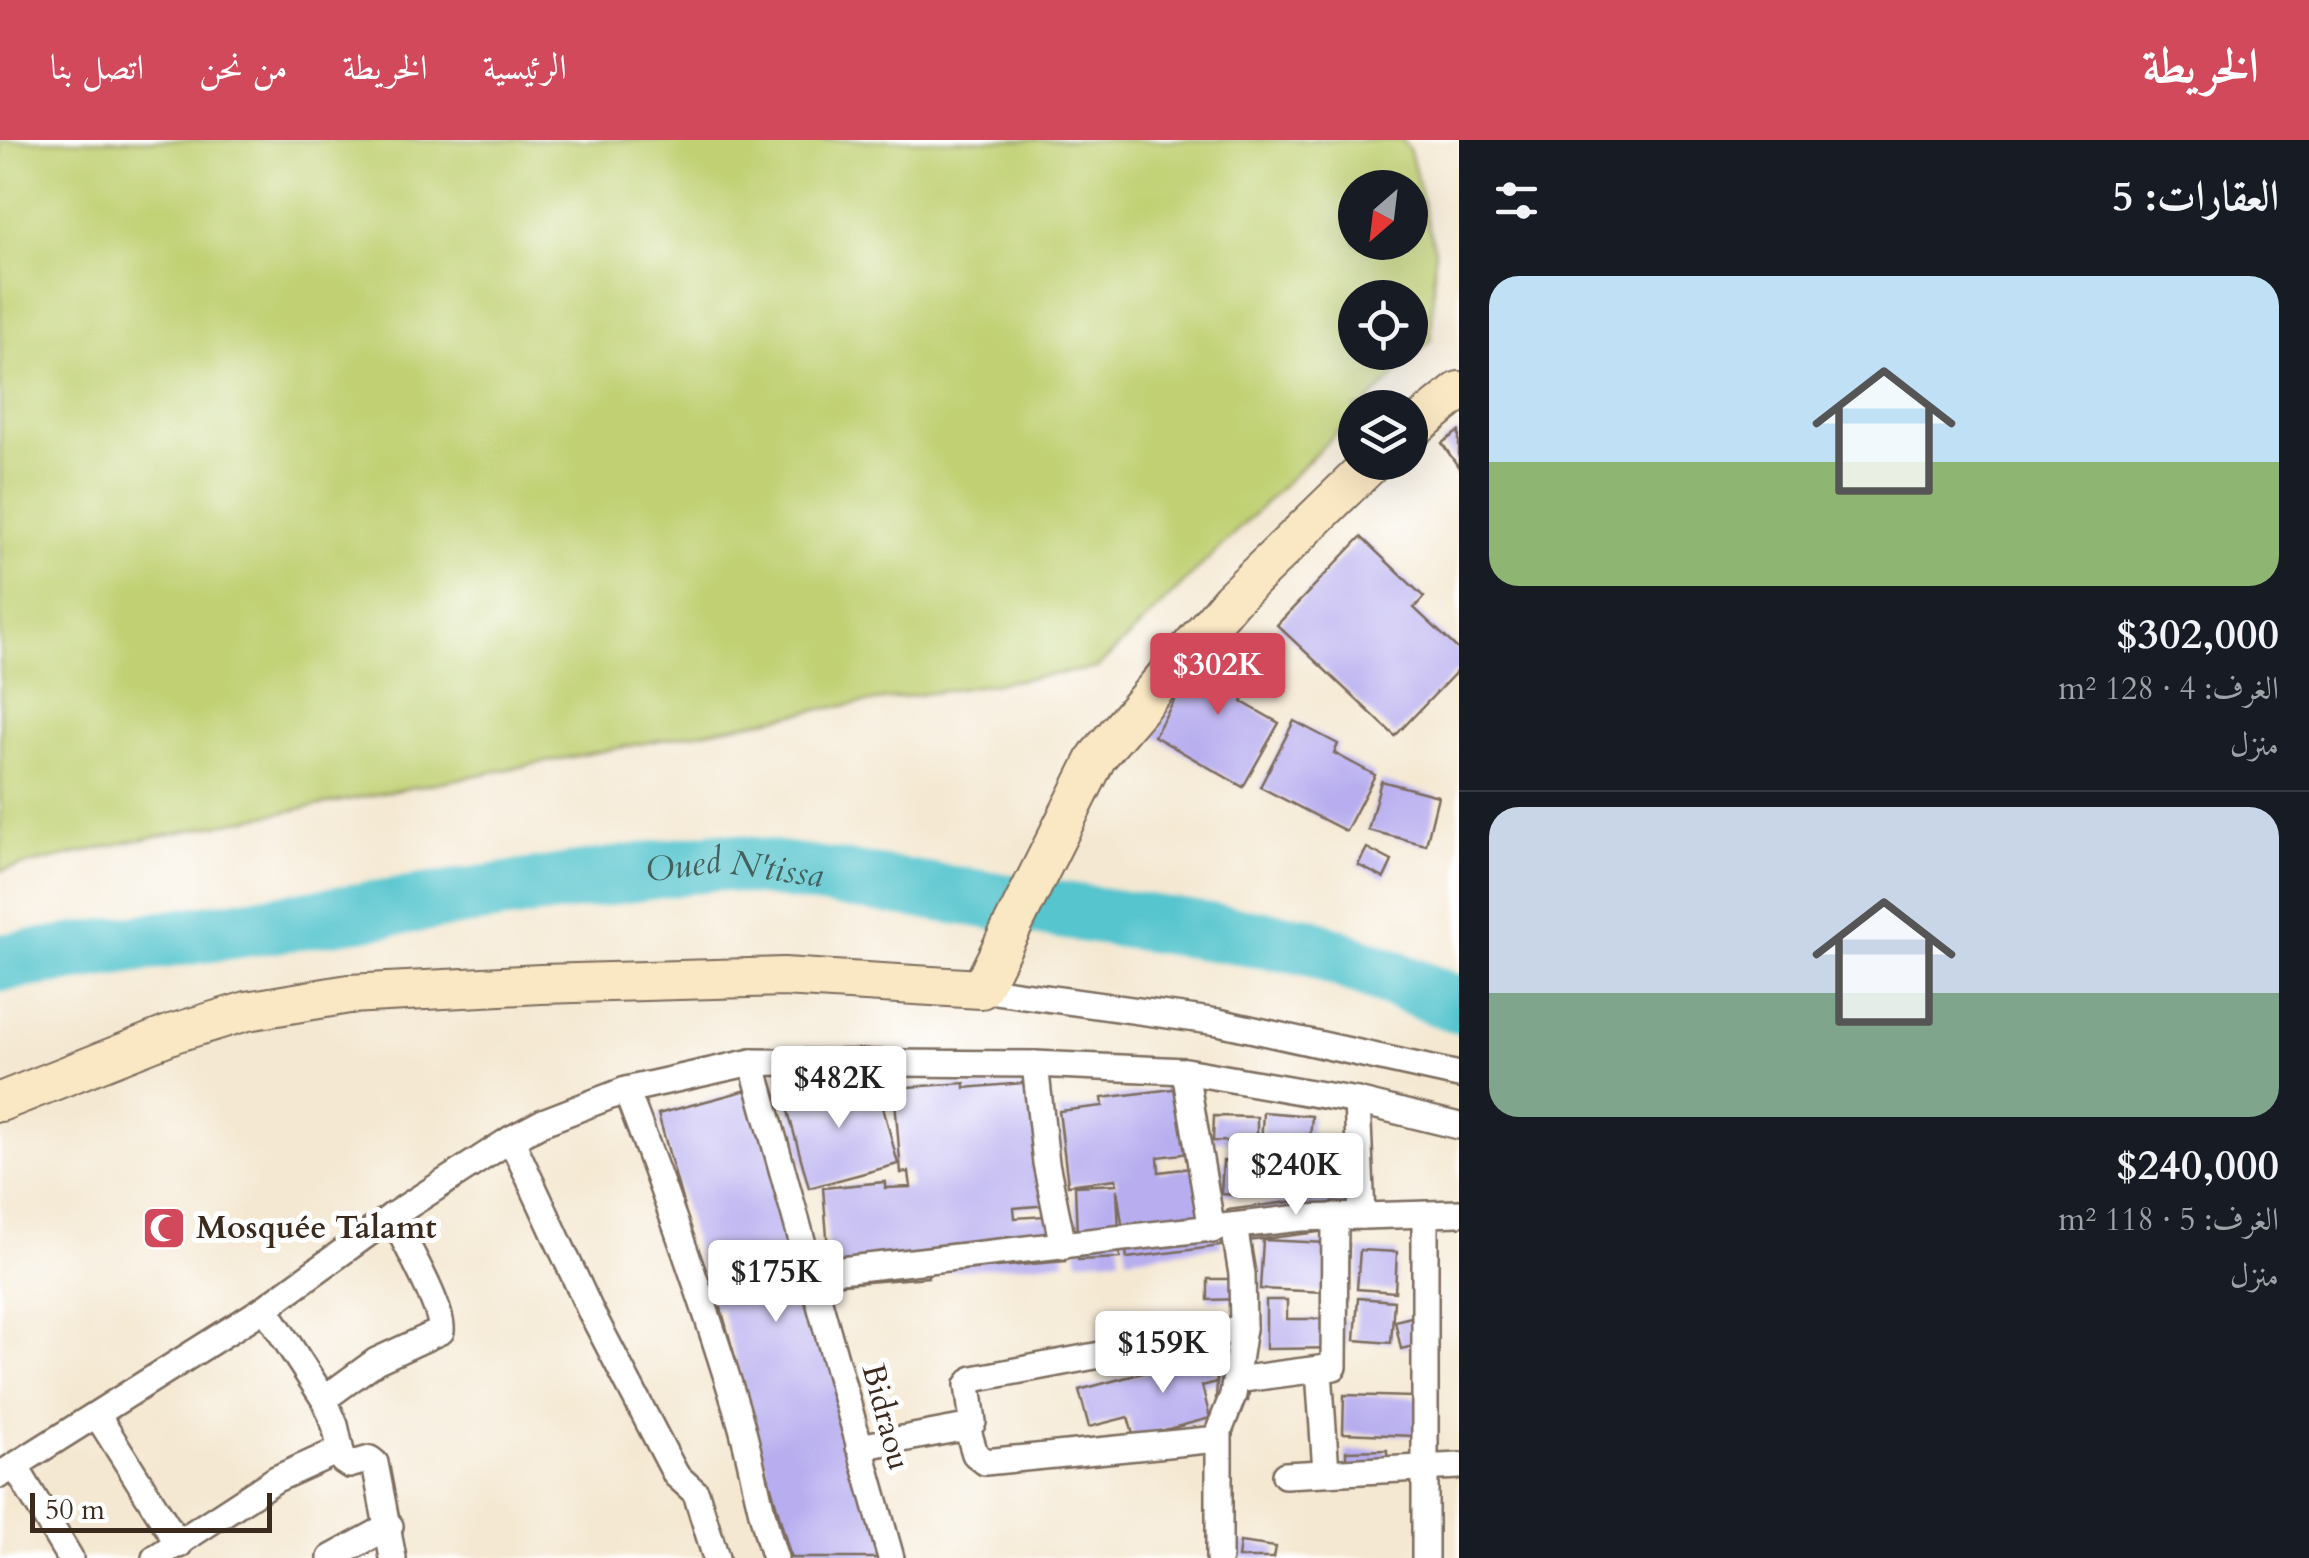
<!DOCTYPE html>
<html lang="ar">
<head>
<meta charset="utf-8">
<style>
	:root { --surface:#171b24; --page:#242831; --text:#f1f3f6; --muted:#9ea1a6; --line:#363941; --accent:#d1495b }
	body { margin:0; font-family:Cardo,Amiri,serif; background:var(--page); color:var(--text); direction:rtl; height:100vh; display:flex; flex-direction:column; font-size:38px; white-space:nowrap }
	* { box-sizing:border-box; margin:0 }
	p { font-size:32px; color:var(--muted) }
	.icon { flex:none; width:55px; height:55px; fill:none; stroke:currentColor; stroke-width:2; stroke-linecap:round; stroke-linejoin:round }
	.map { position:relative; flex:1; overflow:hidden; direction:ltr }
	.drawer { display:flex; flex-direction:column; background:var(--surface); width:850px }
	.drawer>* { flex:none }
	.needle { width:65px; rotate:208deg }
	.tools { position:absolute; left:1338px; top:30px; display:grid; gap:20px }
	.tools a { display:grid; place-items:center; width:90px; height:90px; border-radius:50%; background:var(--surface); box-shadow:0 10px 40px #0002; font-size:50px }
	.scale { position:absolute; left:30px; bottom:25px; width:242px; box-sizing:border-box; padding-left:10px; border:5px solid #3b2a1e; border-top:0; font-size:28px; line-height:35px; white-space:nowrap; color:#3b2a1e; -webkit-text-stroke:8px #fff; paint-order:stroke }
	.price { position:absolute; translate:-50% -85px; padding:0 22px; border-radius:10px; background:#fff; color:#222; font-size:32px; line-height:65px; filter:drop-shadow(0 2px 5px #0008) }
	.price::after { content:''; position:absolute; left:50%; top:60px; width:30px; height:22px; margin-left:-15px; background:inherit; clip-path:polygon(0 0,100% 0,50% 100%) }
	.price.active { background:var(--accent); color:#fff }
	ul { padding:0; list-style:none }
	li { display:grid; align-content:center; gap:20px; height:530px; padding:0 30px }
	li+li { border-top:2px solid var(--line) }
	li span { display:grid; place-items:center; height:310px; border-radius:30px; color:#555 }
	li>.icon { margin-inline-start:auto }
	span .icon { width:180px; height:180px; fill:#fffc; stroke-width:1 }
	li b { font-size:42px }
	h2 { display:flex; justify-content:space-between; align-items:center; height:120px; padding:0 30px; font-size:42px }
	header { display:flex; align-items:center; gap:60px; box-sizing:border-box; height:140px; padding:0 50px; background:var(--accent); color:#fff }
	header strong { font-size:48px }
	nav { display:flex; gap:55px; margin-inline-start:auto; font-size:35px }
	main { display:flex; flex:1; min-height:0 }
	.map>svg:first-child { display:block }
	.green { fill:#c0d072; stroke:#7e7d48; stroke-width:2.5; fill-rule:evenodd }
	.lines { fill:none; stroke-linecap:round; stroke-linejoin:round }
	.river { stroke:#57c5ce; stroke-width:58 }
	.building { fill:#b7adef }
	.minor-casing { stroke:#7c6c5d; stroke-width:30 }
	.secondary-casing { stroke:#7c6c5d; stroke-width:42 }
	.minor { stroke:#fff; stroke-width:25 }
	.secondary { stroke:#fae7c3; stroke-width:38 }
	.labels { text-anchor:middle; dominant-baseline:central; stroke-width:10; stroke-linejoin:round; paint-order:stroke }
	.poi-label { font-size:32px; font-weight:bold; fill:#3b2a1e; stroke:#fff; text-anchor:start }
	.street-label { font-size:32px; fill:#3b2a1e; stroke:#fff }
	.water-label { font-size:35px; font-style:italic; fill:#45605c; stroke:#fff }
</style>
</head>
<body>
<header>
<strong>الخريطة</strong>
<nav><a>الرئيسية</a><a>الخريطة</a><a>من نحن</a><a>اتصل بنا</a></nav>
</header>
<main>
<section class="drawer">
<h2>العقارات: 5<svg class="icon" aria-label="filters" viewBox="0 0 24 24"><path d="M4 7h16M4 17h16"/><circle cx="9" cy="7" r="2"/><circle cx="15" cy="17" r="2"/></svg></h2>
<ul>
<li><span style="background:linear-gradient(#bfe0f5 60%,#8fb573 0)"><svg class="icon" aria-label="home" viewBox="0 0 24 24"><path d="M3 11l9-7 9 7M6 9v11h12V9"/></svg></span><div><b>$302,000</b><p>الغرف: 4 · 128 m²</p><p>منزل</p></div></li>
<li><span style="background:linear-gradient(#c9d6e8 60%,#7fa58c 0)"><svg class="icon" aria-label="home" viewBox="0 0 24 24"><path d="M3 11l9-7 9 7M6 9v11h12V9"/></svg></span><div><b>$240,000</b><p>الغرف: 5 · 118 m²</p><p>منزل</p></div></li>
</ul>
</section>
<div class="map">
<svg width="1459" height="1418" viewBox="0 0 1459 1418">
	<rect width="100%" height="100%" fill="#fff"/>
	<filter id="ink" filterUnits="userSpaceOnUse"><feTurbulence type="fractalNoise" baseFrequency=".01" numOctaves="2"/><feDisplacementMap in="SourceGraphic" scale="20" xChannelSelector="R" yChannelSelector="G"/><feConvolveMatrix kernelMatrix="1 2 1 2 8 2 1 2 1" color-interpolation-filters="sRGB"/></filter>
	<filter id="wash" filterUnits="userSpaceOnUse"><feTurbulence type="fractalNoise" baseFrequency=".0048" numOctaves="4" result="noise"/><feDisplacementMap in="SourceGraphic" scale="40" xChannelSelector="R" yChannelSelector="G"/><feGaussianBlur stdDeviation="2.25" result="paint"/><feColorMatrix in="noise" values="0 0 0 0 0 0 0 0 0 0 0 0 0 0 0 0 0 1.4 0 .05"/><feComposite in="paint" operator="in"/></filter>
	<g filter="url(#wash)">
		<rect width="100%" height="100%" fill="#f4e8d2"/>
		<path class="green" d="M0,0H1403L1410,11L1435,111L1431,201L1363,267L1355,268V275L1097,528L817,570L128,702L0,731ZM1355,48H1410V102H1355ZM1355,158H1410V212H1355Z"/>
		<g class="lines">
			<path class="river" id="s1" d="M0,823L718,721L1308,806L1459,865"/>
		</g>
		<g id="blocks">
			<g class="building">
				<polygon points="1459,291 1459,328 1442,303"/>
				<polygon points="1361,397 1424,457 1414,468 1459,510 1459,529 1395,596 1277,485"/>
				<polygon points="1207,504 1259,533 1242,562 1279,583 1243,647 1154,596"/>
				<polygon points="1294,581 1338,604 1334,613 1375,635 1346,691 1260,647"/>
				<polygon points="1381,641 1438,656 1426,705 1368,690"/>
				<polygon points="1367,708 1392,721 1384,738 1358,725"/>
				<polygon points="825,937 831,957 877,944 898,1024 809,1048 782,949"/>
				<polygon points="1047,941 1060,1064 1014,1068 1015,1078 1061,1075 1065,1121 928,1133 928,1137 831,1145 823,1048 885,1042 885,1048 911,1047 909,1032 901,1033 894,948 965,943 965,948"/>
				<polygon points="762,946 895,1418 791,1418 721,1168 713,1170 658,974"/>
				<polygon points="1196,946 1205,1011 1158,1017 1159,1032 1207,1026 1221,1106 1127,1118 1117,1049 1120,1118 1078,1120 1075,1046 1117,1044 1116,1039 1068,1045 1059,971 1103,966 1102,958"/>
				<polygon points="1263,972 1312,976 1309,1009 1261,1005"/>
				<polygon points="1214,976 1257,977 1257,1002 1213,1001"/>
				<polygon points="1322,1007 1352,1009 1370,1043 1320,1040 1321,1051 1271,1055 1268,1017 1284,1016 1286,1036 1320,1033"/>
				<polygon points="1289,1009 1319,1014 1316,1033 1287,1029"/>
				<polygon points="1223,1021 1268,1024 1266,1057 1221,1054"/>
				<polygon points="1351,1054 1374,1085 1231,1103 1227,1070"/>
				<polygon points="1263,1100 1349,1104 1347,1153 1260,1149"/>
				<polygon points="1360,1110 1397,1112 1395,1152 1357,1149"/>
				<polygon points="1208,1139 1238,1139 1239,1159 1208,1160"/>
				<polygon points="1358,1158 1394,1161 1391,1203 1355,1200"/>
				<polygon points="1266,1160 1287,1160 1287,1179 1346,1179 1346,1208 1266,1209"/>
				<polygon points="1423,1174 1430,1202 1401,1209 1395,1181"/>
				<polygon points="1210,1215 1217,1241 1219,1230 1251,1233 1248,1261 1216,1258 1217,1242 1202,1246 1210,1278 1134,1298 1128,1277 1089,1287 1079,1250"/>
				<polygon points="1344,1255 1413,1257 1438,1266 1437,1297 1343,1293"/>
				<polygon points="1387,1310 1387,1337 1346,1338 1346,1311"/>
				<polygon points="1240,1402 1276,1407 1274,1418 1238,1418"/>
			</g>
		</g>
	</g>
	<g filter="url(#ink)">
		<use href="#blocks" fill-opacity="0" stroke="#7c6c5d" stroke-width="2.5"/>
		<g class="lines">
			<g class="minor-casing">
				<g id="minor">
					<polyline points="981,849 1218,882 1459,935"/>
					<polyline points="752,922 891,1418"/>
					<polyline points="1035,924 1046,1023 1063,1106"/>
					<polyline points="1185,931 1212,1090"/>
					<path d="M626,950C667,1058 706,1166 739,1277C753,1324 759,1372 775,1418"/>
					<polyline points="1357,961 1362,1076"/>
					<polyline points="511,999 590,1170 676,1335 696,1353 716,1418"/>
					<polyline points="814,1133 1301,1078 1459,1073"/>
					<polyline points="265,1168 324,1259 335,1285 343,1321 349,1325 370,1319 375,1323 393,1418"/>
					<polyline points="1319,1231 1326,1331"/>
					<polyline points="1236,1240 1334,1227 1335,1076"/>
					<path d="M324,1259L376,1221L441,1191C444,1169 403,1099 392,1076"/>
					<polyline points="97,1275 179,1405"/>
					<polyline points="1218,1299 985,1322 975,1314 967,1287 973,1282 968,1245 973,1239 1243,1188"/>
					<polyline points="859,1307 967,1287"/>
					<polyline points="15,1326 70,1418"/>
					<polyline points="0,1335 265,1168 392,1076 511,999 543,982 626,950 752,922 1035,924 1185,931 1357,961 1459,986"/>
					<polyline points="1285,1335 1459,1326"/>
					<polyline points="155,1418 276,1339 340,1310"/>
					<polyline points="331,1418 390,1386"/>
					<polyline points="1219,1418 1219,1291 1233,1255 1243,1188 1242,1134 1234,1086"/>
					<polyline points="1425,1418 1425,1075"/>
				</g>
			</g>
			<g class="secondary-casing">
				<g id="secondary">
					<polyline points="1410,291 1459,251"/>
					<polyline points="0,962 174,893 247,871 349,854 541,844 783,837 981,849 1097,617 1231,460 1373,322"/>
				</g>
			</g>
			<use href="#minor" class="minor"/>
			<use href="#secondary" class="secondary"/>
		</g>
	</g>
	<defs>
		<g id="mosque-square" transform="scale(2.25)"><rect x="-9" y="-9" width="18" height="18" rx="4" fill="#d1495b" stroke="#fff"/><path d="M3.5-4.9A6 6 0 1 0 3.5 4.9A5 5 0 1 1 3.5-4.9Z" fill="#fff"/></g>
	</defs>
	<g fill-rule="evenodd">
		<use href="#mosque-square" x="164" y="1088"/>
	</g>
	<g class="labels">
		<g class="poi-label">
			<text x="196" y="1088">Mosquée Talamt</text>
		</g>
		<g class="street-label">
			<text transform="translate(886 1277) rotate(75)">Bidraou</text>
		</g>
		<g class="water-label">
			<text stroke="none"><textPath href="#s1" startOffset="742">Oued N'tissa</textPath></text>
		</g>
	</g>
</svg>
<div class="tools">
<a><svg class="needle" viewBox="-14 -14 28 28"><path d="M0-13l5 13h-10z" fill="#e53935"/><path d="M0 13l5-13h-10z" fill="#9ea1a6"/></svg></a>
<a><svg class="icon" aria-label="locate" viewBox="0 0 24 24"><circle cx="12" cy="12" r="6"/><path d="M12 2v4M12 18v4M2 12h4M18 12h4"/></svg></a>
<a><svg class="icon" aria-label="layers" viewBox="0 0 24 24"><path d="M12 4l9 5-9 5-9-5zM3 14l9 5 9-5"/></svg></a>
</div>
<div class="scale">50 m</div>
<b class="price active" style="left:1218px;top:578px">$302K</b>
<b class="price" style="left:839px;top:991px">$482K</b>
<b class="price" style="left:1296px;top:1078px">$240K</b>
<b class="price" style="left:776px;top:1185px">$175K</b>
<b class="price" style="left:1163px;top:1256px">$159K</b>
</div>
</main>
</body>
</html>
